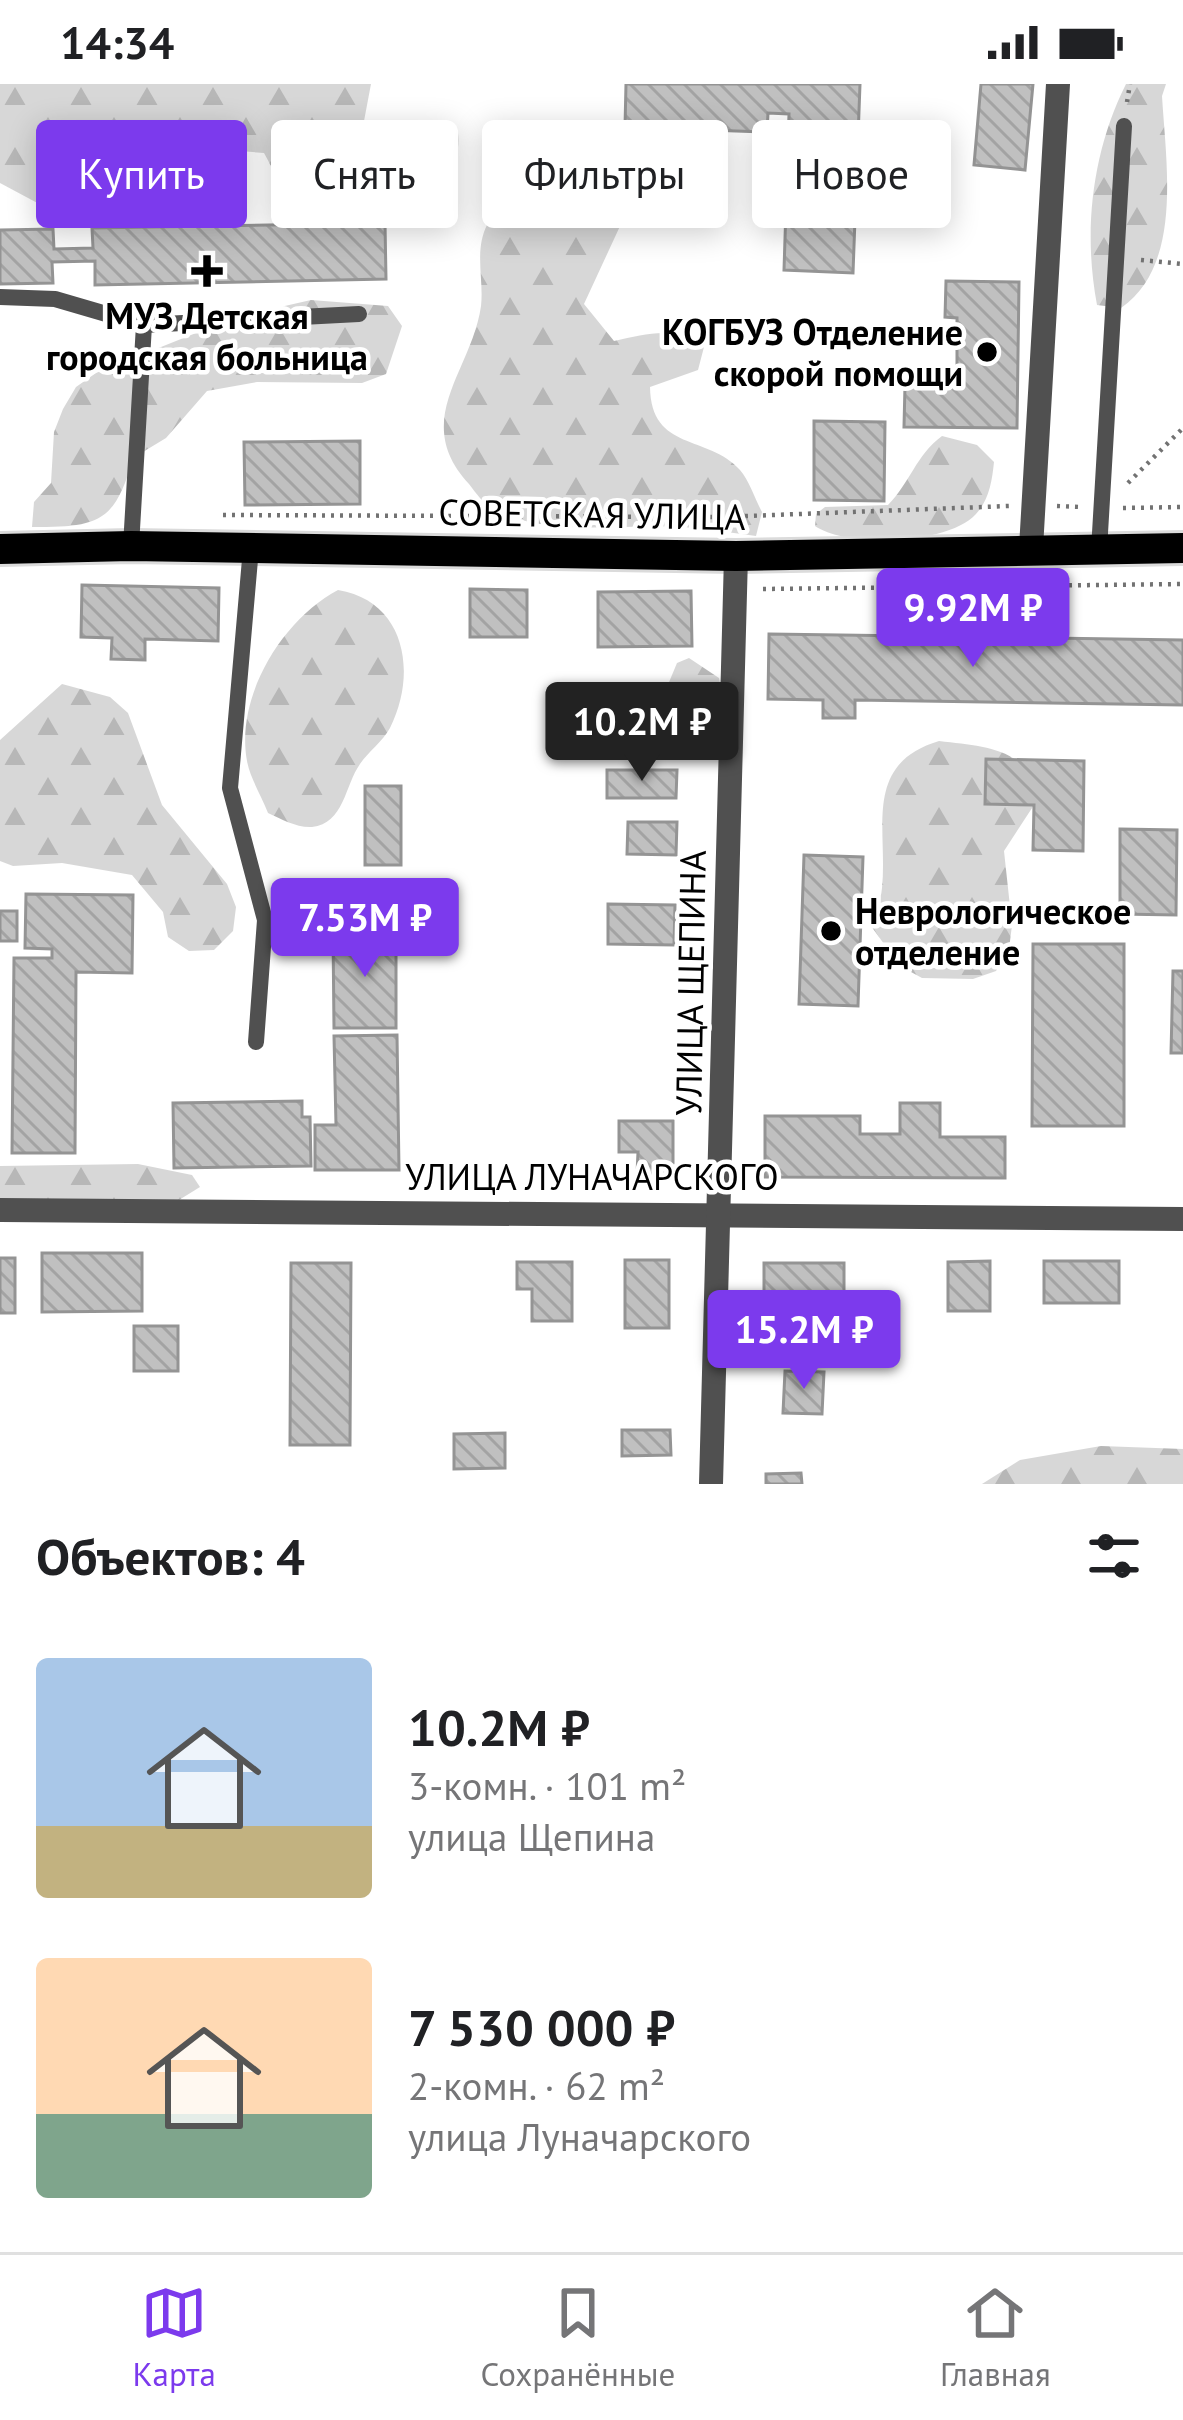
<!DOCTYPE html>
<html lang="ru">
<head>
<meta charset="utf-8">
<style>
	:root { --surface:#fff; --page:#f2f2f2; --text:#202124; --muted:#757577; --line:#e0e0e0; --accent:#7c3aed }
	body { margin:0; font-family:"PT Sans",sans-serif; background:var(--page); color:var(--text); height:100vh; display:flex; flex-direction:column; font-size:45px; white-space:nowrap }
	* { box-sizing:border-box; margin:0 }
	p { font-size:39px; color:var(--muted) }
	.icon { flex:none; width:66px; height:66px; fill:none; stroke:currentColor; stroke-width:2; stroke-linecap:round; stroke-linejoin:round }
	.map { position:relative; height:1400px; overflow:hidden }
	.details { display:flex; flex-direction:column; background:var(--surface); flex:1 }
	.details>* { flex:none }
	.top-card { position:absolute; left:36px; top:36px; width:1113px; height:108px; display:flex; gap:24px }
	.price { position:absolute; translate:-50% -102px; padding:0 27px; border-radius:12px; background:var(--accent); color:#fff; font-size:39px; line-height:78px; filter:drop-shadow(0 3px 6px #0008) }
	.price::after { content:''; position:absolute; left:50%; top:72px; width:36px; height:27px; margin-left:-18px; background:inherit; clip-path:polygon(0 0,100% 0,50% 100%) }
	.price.on { background:#222; color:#fff }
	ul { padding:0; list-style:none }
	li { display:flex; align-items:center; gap:36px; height:300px; padding:0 36px }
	li span { display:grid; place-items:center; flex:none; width:336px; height:240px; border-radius:12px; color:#555 }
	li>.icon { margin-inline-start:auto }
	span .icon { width:144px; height:144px; fill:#fffc; stroke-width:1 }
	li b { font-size:51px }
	h2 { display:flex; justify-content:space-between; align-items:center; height:144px; padding:0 36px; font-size:51px }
	.chip { padding:0 42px; border-radius:12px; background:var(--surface); box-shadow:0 6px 30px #0003; font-size:42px; line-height:108px }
	.chip.on { background:var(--accent); color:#fff }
	.status { display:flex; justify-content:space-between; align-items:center; height:84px; padding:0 60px; background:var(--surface); direction:ltr }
	.status svg { height:33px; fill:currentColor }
	.dock { display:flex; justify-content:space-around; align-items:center; height:168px; border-top:3px solid var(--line); background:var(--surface); font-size:33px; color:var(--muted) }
	.dock a { display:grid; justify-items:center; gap:6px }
	.dock .on { color:var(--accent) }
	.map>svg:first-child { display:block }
	.forest { fill:url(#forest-firs) }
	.building { fill:url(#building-back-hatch); stroke:#949494; stroke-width:3 }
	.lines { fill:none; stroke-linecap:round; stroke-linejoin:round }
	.primary-casing { stroke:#dbdbdb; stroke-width:36 }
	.path { stroke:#727272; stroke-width:4.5; stroke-dasharray:3 6; stroke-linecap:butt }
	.lane { stroke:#505050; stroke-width:16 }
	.street { stroke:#505050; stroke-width:24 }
	.primary { stroke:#000; stroke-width:30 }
	.poi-dot { fill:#000; stroke:#fff; stroke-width:4.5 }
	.labels { text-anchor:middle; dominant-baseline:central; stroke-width:9; stroke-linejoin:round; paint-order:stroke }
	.poi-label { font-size:36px; font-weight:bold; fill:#000; stroke:#fff }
	.street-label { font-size:36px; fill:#000; stroke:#fff }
</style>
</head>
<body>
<div class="status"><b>14:34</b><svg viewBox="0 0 49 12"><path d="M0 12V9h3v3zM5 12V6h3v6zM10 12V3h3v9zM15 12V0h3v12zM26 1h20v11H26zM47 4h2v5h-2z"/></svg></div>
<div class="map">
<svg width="1183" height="1400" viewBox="0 0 1183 1400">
	<defs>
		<pattern id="forest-firs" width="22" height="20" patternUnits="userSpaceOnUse" patternTransform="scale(3)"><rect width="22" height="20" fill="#d7d7d7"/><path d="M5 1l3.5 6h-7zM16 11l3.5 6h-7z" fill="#b7b7b7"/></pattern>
		<pattern id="building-back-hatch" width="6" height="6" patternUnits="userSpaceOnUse" patternTransform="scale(3)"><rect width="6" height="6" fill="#c0c0c0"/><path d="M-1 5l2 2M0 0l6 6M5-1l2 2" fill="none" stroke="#a3a3a3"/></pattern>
	</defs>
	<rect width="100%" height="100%" fill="#fff"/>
	<g class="forest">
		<path d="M0,0H371L364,37C384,65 413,44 443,39L458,49C467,128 330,152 283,101C275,93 270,79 264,69L213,65L131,88L88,117L43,122L0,99Z"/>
		<path d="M1126,0H1166L1162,12C1166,80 1183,181 1121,224L1097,221C1083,147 1092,68 1126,0Z"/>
		<path d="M570,90C599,94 613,101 627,127L584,220L614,257C649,250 674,241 704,263L698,286L650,303C651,368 708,350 740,386C749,396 755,415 762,428L756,452C732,449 708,445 683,443C621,439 553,454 494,426C484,421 476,409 469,400C410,336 472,287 481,222C484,195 474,167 487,141C502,113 541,98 570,90Z"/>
		<path d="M311,216L388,222L402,242L386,290L362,299L257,298L207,307L166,354L133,374C115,440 97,443 32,443L34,418L51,399L54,348L63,325L76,303L96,289L236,233Z"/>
		<path d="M942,352L977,361L994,378C992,397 989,416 976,430C948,461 847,464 815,442L816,430L825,423L888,421C910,399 916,371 942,352Z"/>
		<path d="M338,506C405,517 418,588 390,644C383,657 368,668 360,680C345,701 344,740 312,743C297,744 281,735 268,729C262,713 250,694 247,677C235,612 283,535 338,506Z"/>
		<path d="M689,574L719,594C725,624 723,654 698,675L677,661L667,603L677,579Z"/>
		<polygon points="62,600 110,613 128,629 162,721 227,800 236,823 233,847 214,866 189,867 168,853 163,828 132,791 62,779 13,782 0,777 0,656"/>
		<path d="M939,657C979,662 1012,662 1037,696L1034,721L1004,767L1012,841L1009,865L996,887L973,895L922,894L900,882L871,842C875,830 881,817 882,804C888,745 862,680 939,657Z"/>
		<polygon points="138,1080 192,1091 200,1103 179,1116 0,1115 0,1082"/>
		<polygon points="1101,1362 1183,1365 1183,1400 982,1400 1020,1376"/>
	</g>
	<g class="building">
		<polygon points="626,0 860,0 853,189 784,186 789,30 768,29 767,48 625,43"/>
		<polygon points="981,0 1033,0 1025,86 974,81"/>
		<polygon points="385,139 386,195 95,201 95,177 52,178 53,199 0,200 0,146 53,145 54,165 93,164 92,144"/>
		<polygon points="946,197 1019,198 1017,344 904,343 905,301 957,302 957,234 945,233"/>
		<polygon points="814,337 885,338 884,417 814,416"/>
		<polygon points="360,357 360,420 245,421 244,358"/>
		<polygon points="82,501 219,504 218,557 145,555 145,576 111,575 112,554 81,553"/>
		<polygon points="470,505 527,506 527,553 470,553"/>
		<polygon points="691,507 692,562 598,563 598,508"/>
		<polygon points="769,550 1183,556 1183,621 855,616 855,634 823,634 823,616 768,615"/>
		<polygon points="986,675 1084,677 1083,767 1033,766 1034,721 985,720"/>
		<polygon points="607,686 677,686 676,714 607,714"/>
		<rect x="365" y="702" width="36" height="79"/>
		<polygon points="628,738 677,738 676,771 627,770"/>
		<polygon points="1120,745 1177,746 1176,831 1120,830"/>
		<polygon points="804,771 863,773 858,922 799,920"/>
		<polygon points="26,810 133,811 132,889 76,888 75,1069 12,1069 14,874 52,874 52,865 25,864"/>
		<polygon points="608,820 675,821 674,861 608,860"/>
		<rect x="0" y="827" width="17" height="30"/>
		<polygon points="333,848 396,848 396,944 334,944"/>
		<polygon points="1033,860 1124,860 1124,1042 1032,1042"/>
		<polygon points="1173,887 1183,887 1183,969 1171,969"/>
		<polygon points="397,951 399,1086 315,1086 315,1041 336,1041 334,952"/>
		<polygon points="302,1017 302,1033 310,1033 311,1082 174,1084 173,1019"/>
		<polygon points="900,1019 940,1019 940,1053 1005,1053 1005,1094 765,1093 765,1032 860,1032 860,1050 900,1050"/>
		<polygon points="619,1037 673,1037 673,1090 637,1090 638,1068 619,1068"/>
		<polygon points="42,1169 142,1169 142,1227 42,1228"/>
		<rect x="0" y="1174" width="15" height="55"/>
		<rect x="625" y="1176" width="44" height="68"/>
		<polygon points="990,1177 990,1227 948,1227 948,1178"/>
		<rect x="1044" y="1177" width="75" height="42"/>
		<polygon points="517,1178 572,1178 572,1237 532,1237 532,1205 517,1205"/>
		<polygon points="291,1179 351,1179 350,1361 290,1361"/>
		<rect x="764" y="1179" width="80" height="43"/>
		<rect x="134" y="1242" width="44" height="45"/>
		<polygon points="785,1287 824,1288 822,1330 783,1329"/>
		<polygon points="622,1346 670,1346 671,1371 622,1372"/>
		<polygon points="505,1349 505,1384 454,1385 454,1350"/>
		<polygon points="801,1389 802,1400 766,1400 766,1390"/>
	</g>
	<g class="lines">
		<g class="primary-casing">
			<polyline id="primary" points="0,465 131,462 736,472 1183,464"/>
		</g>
		<g class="path">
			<polyline points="1127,18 1130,0"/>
			<polyline points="1141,176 1183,180"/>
			<polyline points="1128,399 1183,344"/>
			<polyline points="1057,422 1081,423"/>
			<polyline points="1123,424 1183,423"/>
			<polyline points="223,431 721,433 1009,422"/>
			<polyline points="763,505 1183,500"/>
		</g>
		<g class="lane">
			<polyline points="0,213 55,215 144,241 131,462"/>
			<polyline points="144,241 359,230"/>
			<polyline points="251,464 230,704 265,836 256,958"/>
			<polyline points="1099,466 1124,42"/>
		</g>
		<g class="street">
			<polyline points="1031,464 1058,0"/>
			<polyline points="0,1126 1183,1135"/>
			<polyline points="711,1400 736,472"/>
		</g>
		<use href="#primary" class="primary"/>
	</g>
	<g class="poi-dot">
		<path d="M201 169h12v12h12v12h-12v12h-12v-12h-12v-12h12z"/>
		<circle cx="987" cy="268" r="12"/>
		<circle cx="831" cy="847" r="12"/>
	</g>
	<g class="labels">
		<g class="poi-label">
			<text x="207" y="231">МУЗ Детская<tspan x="207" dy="41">городская больница</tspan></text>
			<text x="963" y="247" text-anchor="end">КОГБУЗ Отделение<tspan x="963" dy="41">скорой помощи</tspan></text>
			<text x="855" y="826" text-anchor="start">Неврологическое<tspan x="855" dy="41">отделение</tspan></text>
		</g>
		<g class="street-label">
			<text transform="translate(592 430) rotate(1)">СОВЕТСКАЯ УЛИЦА</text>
			<text transform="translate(690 899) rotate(-89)">УЛИЦА ЩЕПИНА</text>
			<text x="592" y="1092">УЛИЦА ЛУНАЧАРСКОГО</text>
		</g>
	</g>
</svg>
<b class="price" style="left:973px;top:586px">9.92M ₽</b>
<b class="price on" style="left:642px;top:700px">10.2M ₽</b>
<b class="price" style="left:365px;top:896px">7.53M ₽</b>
<b class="price" style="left:804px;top:1308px">15.2M ₽</b>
<div class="top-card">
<a class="chip on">Купить</a>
<a class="chip">Снять</a>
<a class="chip">Фильтры</a>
<a class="chip">Новое</a>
</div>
</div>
<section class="details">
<h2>Объектов: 4<svg class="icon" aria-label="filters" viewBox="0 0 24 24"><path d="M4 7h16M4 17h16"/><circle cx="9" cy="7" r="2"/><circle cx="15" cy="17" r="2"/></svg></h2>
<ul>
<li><span style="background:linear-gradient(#a9c7e8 70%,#c2b280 0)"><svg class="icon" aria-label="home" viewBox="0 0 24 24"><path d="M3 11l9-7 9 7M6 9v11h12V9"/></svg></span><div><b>10.2M ₽</b><p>3-комн. · 101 m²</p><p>улица Щепина</p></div></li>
<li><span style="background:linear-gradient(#ffd9b3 65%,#7fa58c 0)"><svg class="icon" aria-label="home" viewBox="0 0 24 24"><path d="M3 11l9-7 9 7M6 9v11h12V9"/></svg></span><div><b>7 530 000 ₽</b><p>2-комн. · 62 m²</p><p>улица Луначарского</p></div></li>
</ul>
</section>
<nav class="dock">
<a class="on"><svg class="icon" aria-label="map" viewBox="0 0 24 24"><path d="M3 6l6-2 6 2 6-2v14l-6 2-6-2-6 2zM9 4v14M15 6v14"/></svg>Карта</a>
<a><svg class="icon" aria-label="saved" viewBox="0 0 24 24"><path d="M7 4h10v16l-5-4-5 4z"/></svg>Сохранённые</a>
<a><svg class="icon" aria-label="home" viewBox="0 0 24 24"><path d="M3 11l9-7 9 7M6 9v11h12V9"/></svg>Главная</a>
</nav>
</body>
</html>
